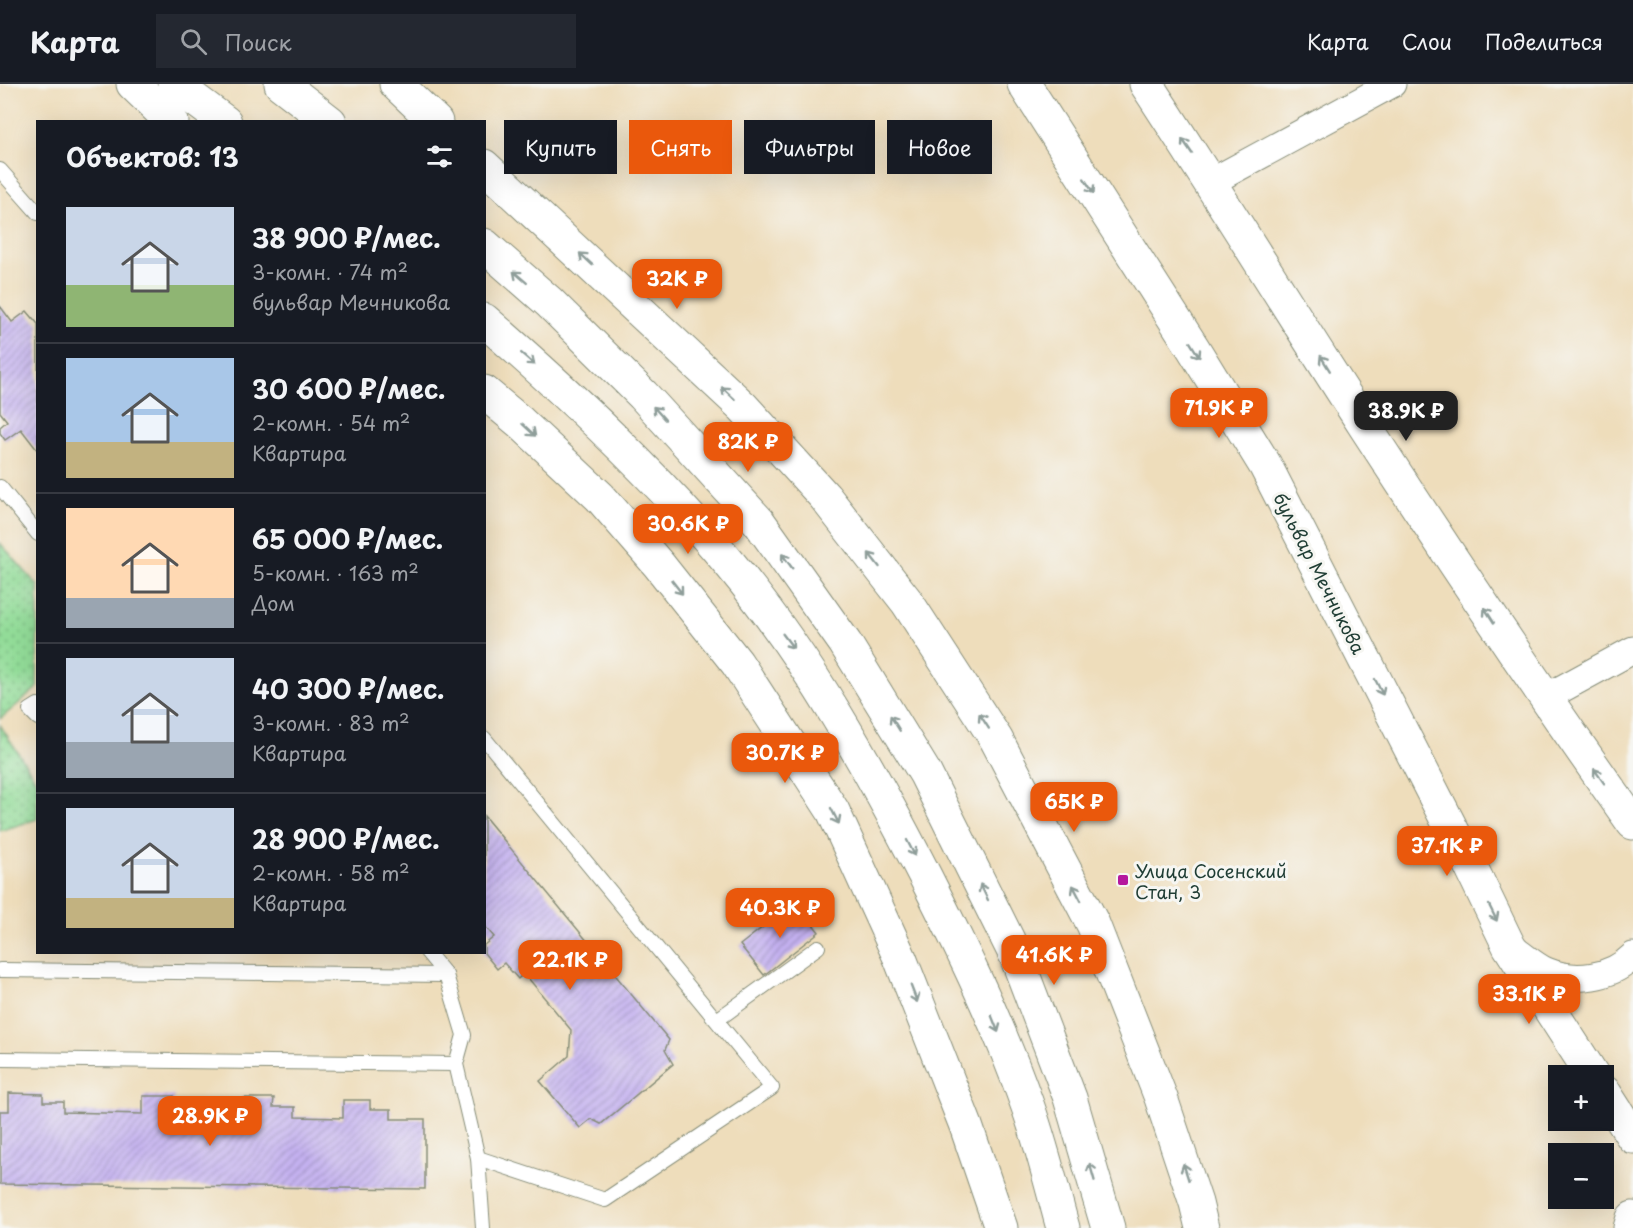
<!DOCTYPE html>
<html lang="ru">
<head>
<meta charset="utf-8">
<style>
	:root { --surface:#171b24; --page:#242831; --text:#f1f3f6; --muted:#9ea1a6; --line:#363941; --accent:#ea580c }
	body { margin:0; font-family:"Playpen Sans",sans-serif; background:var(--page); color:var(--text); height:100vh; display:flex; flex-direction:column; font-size:22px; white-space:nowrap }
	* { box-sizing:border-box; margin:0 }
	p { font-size:20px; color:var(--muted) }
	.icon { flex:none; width:33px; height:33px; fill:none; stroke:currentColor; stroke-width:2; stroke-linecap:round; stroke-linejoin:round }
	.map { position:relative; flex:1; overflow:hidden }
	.drawer { position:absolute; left:36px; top:36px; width:450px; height:834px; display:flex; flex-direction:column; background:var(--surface); border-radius:0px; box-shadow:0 6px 24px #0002 }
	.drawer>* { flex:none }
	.guide { position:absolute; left:504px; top:36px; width:570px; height:54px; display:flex; gap:12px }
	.fabs { position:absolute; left:1548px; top:981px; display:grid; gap:12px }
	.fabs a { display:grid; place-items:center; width:66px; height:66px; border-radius:0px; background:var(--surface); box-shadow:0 6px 24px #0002; font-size:30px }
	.price { position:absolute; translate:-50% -51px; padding:0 14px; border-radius:12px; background:var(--accent); color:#fff; font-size:20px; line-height:39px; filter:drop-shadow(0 2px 3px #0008) }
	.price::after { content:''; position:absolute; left:50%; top:36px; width:18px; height:14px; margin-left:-9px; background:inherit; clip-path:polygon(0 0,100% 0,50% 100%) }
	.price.active { background:#222; color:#fff }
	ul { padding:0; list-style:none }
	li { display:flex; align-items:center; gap:18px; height:150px; padding:0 30px }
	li+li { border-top:2px solid var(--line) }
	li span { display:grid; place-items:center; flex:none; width:168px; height:120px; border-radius:0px; color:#555 }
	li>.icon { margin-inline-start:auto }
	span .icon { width:72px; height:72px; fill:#fffc; stroke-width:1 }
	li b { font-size:26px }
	h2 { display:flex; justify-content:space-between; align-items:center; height:72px; padding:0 30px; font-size:26px }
	.tag { padding:0 21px; border-radius:0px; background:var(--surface); box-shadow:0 6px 24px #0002; font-size:21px; line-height:54px }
	.tag.active { background:var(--accent); color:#fff }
	header { display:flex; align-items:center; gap:36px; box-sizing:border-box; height:84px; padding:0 30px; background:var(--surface); border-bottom:2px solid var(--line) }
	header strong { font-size:28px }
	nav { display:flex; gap:33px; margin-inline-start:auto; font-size:21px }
	.search { width:420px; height:54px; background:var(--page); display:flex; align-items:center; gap:15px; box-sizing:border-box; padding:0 21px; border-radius:0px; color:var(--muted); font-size:22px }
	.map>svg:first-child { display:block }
	.grass { fill:url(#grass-dots); stroke:#588c66; stroke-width:1.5 }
	.building { fill:url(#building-hatch) }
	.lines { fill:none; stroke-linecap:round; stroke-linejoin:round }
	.lane-casing { stroke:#868d78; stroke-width:16 }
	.street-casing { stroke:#868d78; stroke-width:29 }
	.secondary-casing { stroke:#868d78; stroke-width:35 }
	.lane { stroke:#fff; stroke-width:14 }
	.street { stroke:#fff; stroke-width:27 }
	.secondary { stroke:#fff; stroke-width:33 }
	.oneway { stroke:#8f9e9a }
	.poi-dot { fill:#b5179e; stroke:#f6f6f2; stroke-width:2 }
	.labels { text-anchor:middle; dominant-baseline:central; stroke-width:6; stroke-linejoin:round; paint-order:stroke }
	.street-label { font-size:18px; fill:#1f3d34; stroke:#f6f6f2 }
	.poi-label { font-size:18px; fill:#1f3d34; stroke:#f6f6f2; text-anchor:start }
</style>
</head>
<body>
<header>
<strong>Карта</strong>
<div class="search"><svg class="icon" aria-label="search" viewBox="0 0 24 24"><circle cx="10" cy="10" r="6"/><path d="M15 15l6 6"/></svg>Поиск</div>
<nav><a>Карта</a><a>Слои</a><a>Поделиться</a></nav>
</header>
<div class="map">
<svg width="1633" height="1144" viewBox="0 0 1633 1144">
	<defs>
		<pattern id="grass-dots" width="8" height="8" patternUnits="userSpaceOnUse" patternTransform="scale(1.5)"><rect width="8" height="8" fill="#92dc98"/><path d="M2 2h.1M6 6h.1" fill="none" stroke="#77b47d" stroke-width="1.8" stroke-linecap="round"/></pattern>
		<pattern id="building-hatch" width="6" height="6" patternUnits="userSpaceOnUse" patternTransform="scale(1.5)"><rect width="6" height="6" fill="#c4b1f0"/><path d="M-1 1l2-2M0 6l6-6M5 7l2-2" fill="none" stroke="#9f91c3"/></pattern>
	</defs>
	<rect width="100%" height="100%" fill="#f6f6f2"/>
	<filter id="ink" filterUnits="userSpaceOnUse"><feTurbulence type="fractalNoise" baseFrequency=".0167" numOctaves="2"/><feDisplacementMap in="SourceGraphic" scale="12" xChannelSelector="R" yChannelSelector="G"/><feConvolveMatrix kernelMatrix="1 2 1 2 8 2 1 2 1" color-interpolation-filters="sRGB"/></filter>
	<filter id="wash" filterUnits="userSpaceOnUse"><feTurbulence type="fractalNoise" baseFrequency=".008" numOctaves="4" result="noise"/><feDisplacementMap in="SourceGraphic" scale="24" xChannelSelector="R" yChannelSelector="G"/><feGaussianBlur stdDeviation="1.35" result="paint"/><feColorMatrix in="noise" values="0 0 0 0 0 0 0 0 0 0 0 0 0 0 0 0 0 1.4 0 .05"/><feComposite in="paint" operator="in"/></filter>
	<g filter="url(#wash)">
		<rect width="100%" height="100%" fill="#edb"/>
		<g class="grass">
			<polygon points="0,459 38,502 37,604 0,635"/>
			<polygon points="0,641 37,698 37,735 0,747"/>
		</g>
		<g id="blocks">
			<g class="building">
				<polygon points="0,222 12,238 27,227 38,240 38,367 21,345 5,356 0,349 0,343 7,337 0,328"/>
				<polygon points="484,732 669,956 665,966 673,980 601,1040 591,1035 580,1044 540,997 569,972 571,946 524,889 518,895 504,879 497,885 484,869 484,861 494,853 484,841"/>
				<polygon points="795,818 819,848 764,891 740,861"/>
				<polygon points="9,1009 43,1010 43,1018 63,1018 63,1028 143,1030 143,1012 174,1012 173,1020 195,1021 195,1031 244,1032 244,1014 274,1014 273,1023 295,1023 295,1033 343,1034 343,1016 370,1016 370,1025 391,1025 391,1035 425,1035 425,1105 0,1100 0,1027 9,1027"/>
			</g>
		</g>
	</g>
	<g filter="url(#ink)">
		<use href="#blocks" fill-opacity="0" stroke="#868d78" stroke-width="1.5"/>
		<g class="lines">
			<g class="lane-casing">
				<g id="lane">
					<polyline points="0,86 38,129"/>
					<polyline points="0,403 38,450"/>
					<polyline points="38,621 30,626 38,634"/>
					<polyline points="427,868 446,891 464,951 456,980 478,1074 483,1144"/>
					<polyline points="0,886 446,891"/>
					<polyline points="717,936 818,863"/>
					<polyline points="0,975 456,980"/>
					<polyline points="478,1074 605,1116 772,1004 484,654"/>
				</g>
			</g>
			<g class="street-casing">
				<g id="street">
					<polyline points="1211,98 1392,0"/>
					<polyline points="1545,614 1633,566"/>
					<path d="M1515,866C1524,872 1535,882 1546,887C1575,899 1611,894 1633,872"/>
				</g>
			</g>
			<g class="secondary-casing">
				<g id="secondary">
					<polyline points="133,0 172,38"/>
					<polyline points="174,0 225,38"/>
					<polyline points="281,0 330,38"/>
					<polyline points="396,0 436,38"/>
					<polyline points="1024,0 1193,264 1265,381 1468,777 1509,862 1593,992"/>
					<path d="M1146,0C1221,114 1292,230 1366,344C1453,478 1541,609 1633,739"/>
					<polyline points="484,82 743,323 825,413 907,518 996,655 1093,840 1161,1014 1196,1119 1202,1144"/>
					<polyline points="484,161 549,218 643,311 759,438 845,559 925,689 1016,872 1070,1014 1108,1144"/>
					<path d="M484,236C570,311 658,393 730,480C809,575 869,683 925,792C963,867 1000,943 1028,1023C1042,1062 1052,1104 1063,1144"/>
					<polyline points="484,308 520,338 600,413 659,481 737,579 833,727 900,874 966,1042 1001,1144"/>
					<polyline points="1604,1008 1633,1053"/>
					<polyline points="1630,1144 1633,1134"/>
				</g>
			</g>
			<use href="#lane" class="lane"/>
			<use href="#street" class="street"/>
			<use href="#secondary" class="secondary"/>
		</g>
		<defs><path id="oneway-shaft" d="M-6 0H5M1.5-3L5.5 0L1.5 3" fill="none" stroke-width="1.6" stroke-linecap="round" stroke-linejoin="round" transform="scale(1.5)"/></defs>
		<g class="oneway">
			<use href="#oneway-shaft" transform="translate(1187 62) rotate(-124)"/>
			<use href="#oneway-shaft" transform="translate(1089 102) rotate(57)"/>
			<use href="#oneway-shaft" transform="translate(586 175) rotate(-137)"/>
			<use href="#oneway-shaft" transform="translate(520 193) rotate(-139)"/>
			<use href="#oneway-shaft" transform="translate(1195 266) rotate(58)"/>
			<use href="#oneway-shaft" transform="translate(528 275) rotate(41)"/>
			<use href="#oneway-shaft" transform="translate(1325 279) rotate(-122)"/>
			<use href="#oneway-shaft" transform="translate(728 309) rotate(-137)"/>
			<use href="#oneway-shaft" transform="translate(659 329) rotate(-132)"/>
			<use href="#oneway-shaft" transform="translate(529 346) rotate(43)"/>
			<use href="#oneway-shaft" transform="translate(874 476) rotate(-128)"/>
			<use href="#oneway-shaft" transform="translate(787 477) rotate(-126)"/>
			<use href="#oneway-shaft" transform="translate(677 503) rotate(52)"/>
			<use href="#oneway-shaft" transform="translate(1489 531) rotate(-123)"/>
			<use href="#oneway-shaft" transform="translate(788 557) rotate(53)"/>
			<use href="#oneway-shaft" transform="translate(1379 603) rotate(63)"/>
			<use href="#oneway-shaft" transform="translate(984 637) rotate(-123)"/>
			<use href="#oneway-shaft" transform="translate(895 639) rotate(-122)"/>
			<use href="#oneway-shaft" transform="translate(1599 692) rotate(-125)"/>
			<use href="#oneway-shaft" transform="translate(835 732) rotate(63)"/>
			<use href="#oneway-shaft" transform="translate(911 764) rotate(63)"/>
			<use href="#oneway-shaft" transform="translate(984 808) rotate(-116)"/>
			<use href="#oneway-shaft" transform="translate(1077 809) rotate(-118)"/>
			<use href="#oneway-shaft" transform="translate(1493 829) rotate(64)"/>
			<use href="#oneway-shaft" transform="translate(914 910) rotate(69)"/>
			<use href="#oneway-shaft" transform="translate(995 940) rotate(68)"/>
			<use href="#oneway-shaft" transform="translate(1092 1088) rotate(-106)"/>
			<use href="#oneway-shaft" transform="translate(1186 1088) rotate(-108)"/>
		</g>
	</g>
	<rect class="poi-dot" x="1117" y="790" width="12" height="12" rx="3"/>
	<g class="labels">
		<g class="street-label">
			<text transform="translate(1320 489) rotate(63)">бульвар Мечникова</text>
		</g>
		<g class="poi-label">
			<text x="1135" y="786">Улица Сосенский<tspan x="1135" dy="21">Стан, 3</tspan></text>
		</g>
	</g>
</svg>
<div class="fabs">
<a>+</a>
<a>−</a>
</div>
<b class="price" style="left:677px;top:226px">32K ₽</b>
<b class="price" style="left:1219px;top:355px">71.9K ₽</b>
<b class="price active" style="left:1406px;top:358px">38.9K ₽</b>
<b class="price" style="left:748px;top:389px">82K ₽</b>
<b class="price" style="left:688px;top:471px">30.6K ₽</b>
<b class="price" style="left:785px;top:700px">30.7K ₽</b>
<b class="price" style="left:1074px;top:749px">65K ₽</b>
<b class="price" style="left:1447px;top:793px">37.1K ₽</b>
<b class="price" style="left:780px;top:855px">40.3K ₽</b>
<b class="price" style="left:1054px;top:902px">41.6K ₽</b>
<b class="price" style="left:570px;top:907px">22.1K ₽</b>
<b class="price" style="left:1529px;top:941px">33.1K ₽</b>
<b class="price" style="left:210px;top:1063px">28.9K ₽</b>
<div class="guide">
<a class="tag">Купить</a>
<a class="tag active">Снять</a>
<a class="tag">Фильтры</a>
<a class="tag">Новое</a>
</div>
<section class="drawer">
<h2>Объектов: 13<svg class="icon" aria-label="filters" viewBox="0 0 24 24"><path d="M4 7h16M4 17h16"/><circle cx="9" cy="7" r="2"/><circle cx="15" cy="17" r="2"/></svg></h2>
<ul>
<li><span style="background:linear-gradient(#c9d6e8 65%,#8fb573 0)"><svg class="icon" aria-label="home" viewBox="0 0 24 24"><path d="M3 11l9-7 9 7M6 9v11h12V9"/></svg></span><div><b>38 900 ₽/мес.</b><p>3-комн. · 74 m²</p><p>бульвар Мечникова</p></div></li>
<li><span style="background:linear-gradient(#a9c7e8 70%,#c2b280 0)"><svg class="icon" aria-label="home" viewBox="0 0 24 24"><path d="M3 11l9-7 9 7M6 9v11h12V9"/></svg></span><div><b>30 600 ₽/мес.</b><p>2-комн. · 54 m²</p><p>Квартира</p></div></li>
<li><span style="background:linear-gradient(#ffd9b3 75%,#9aa5b1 0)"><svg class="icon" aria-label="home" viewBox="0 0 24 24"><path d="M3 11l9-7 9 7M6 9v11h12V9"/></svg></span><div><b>65 000 ₽/мес.</b><p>5-комн. · 163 m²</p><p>Дом</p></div></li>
<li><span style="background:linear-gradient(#c9d6e8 70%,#9aa5b1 0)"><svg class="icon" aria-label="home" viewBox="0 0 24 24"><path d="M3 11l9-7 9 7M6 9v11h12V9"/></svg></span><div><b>40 300 ₽/мес.</b><p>3-комн. · 83 m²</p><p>Квартира</p></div></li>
<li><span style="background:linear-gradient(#c9d6e8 75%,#c2b280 0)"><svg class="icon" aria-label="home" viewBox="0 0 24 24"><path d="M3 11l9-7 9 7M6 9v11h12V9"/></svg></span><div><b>28 900 ₽/мес.</b><p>2-комн. · 58 m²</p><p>Квартира</p></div></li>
</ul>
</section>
</div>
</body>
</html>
